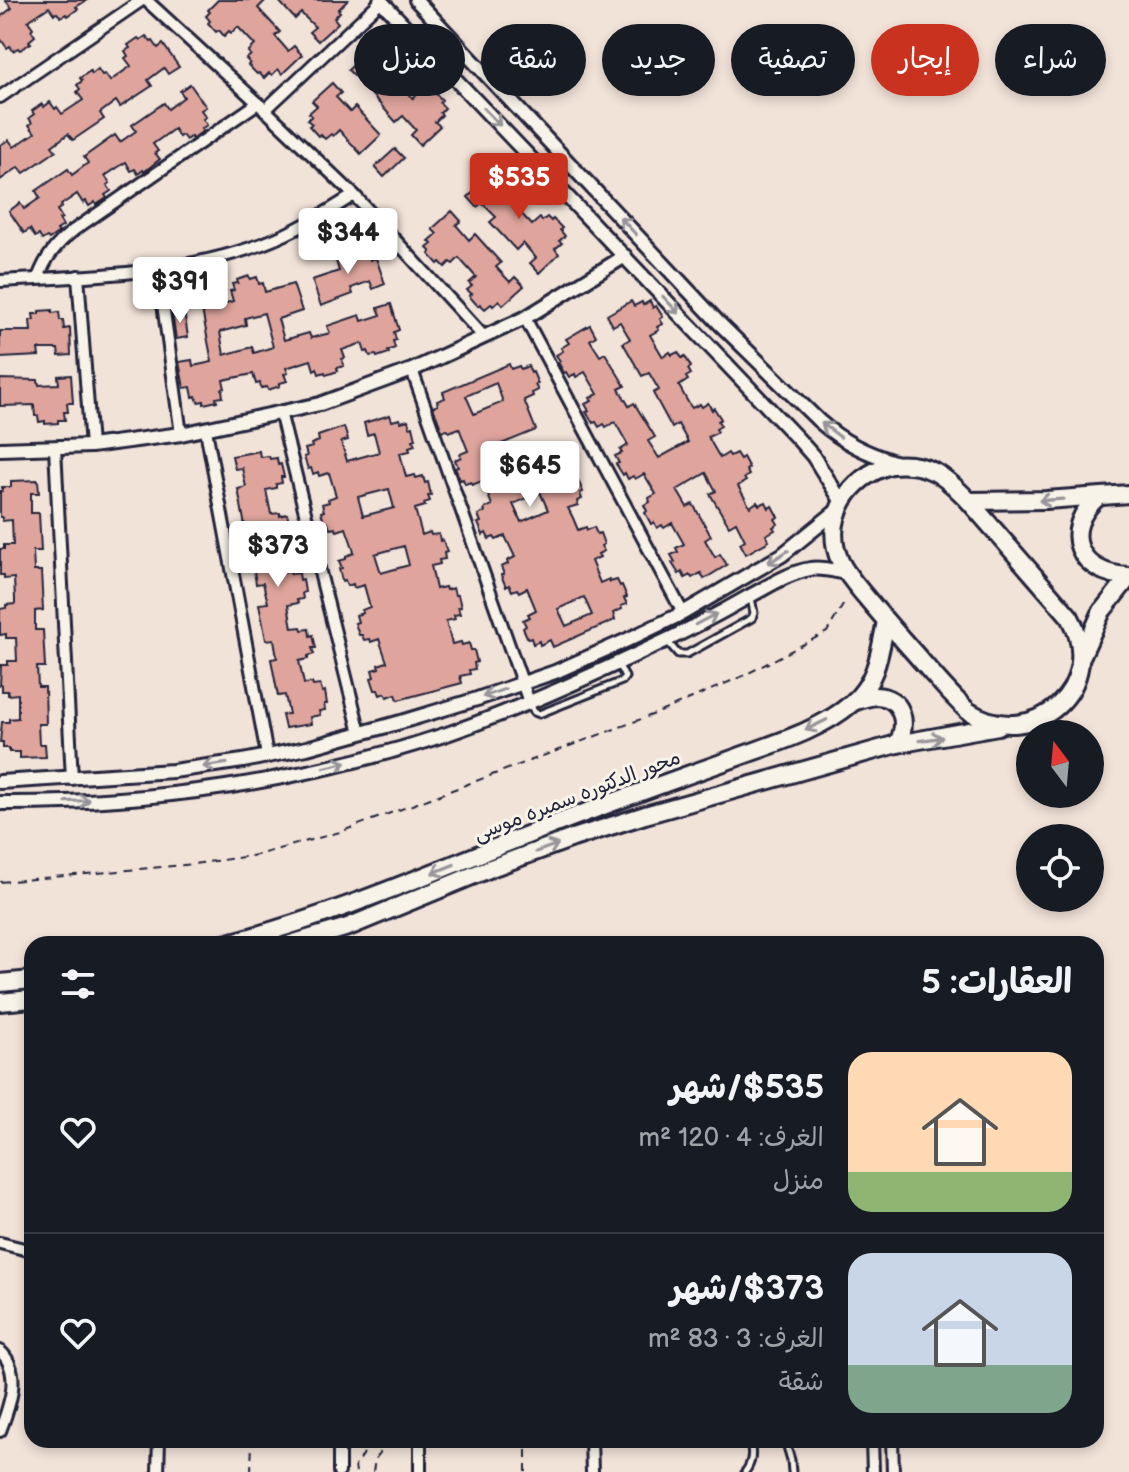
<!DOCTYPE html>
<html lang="ar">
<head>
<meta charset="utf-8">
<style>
	:root { --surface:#171b24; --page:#242831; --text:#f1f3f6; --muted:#9ea1a6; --line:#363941; --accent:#c8321e }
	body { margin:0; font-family:"Balsamiq Sans","Playpen Sans Arabic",sans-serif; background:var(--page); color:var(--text); direction:rtl; height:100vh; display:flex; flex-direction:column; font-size:30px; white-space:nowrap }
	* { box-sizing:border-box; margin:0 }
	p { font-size:26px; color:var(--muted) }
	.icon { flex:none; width:44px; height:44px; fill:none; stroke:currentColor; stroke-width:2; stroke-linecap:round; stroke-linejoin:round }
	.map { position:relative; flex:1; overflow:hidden; direction:ltr }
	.side { position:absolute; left:24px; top:936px; width:1080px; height:512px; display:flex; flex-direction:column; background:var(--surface); border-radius:24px; box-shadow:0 4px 12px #0003; direction:rtl }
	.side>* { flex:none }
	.top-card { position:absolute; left:24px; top:24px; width:1082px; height:72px; direction:rtl; display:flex; gap:16px }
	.needle { width:52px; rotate:344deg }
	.tools { position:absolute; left:1016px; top:720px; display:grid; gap:16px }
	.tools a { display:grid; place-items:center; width:88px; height:88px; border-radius:50%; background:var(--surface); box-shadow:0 4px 12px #0003; font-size:40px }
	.price { position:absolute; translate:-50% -68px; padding:0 18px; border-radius:8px; background:#fff; color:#222; font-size:26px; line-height:52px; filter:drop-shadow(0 2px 4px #0008) }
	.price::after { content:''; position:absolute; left:50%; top:48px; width:24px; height:18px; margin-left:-12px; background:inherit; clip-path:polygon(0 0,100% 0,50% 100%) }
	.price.current { background:var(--accent); color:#fff }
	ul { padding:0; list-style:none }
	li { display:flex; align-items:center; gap:24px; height:200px; padding:0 32px }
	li+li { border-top:2px solid var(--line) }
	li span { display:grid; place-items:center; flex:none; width:224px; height:160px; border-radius:24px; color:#555 }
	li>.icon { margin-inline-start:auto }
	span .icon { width:96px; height:96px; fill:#fffc; stroke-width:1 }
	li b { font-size:34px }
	h2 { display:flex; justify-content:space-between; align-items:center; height:96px; padding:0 32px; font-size:34px }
	.pill { padding:0 28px; border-radius:36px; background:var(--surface); box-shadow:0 4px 12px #0003; font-size:28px; line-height:72px }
	.pill.current { background:var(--accent); color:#fff }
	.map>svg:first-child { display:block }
	.building { fill:#dfa59d; stroke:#22223b; stroke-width:2; fill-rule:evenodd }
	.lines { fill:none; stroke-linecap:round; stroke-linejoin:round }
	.service-casing { stroke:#22223b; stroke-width:11 }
	.minor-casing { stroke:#22223b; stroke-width:16 }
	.tertiary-casing { stroke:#22223b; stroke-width:18 }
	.primary-casing { stroke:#22223b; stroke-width:22 }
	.path { stroke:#22223b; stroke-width:2; stroke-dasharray:8 6; stroke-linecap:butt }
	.service { stroke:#f7f3e8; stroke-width:5 }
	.minor { stroke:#f7f3e8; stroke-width:10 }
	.tertiary { stroke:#f7f3e8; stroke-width:12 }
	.primary { stroke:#f7f3e8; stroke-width:16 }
	.oneway { stroke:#97959a }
	.labels { text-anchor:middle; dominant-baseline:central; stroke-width:6; stroke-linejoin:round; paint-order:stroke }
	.street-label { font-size:20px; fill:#22223b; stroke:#f7f3e8 }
</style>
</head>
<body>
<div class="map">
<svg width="1129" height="1472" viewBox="0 0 1129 1472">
	<rect width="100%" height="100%" fill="#f2e3d9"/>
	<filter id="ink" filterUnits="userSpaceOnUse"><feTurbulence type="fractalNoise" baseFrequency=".0125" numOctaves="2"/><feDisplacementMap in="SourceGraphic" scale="16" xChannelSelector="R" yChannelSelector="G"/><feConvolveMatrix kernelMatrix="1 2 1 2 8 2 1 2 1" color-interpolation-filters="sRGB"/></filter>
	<g filter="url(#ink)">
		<g class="building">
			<polygon points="5,0 87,0 76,7 78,9 68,16 66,14 61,17 57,13 54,14 49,7 28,21 33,28 31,30 35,36 29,41 31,43 20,50 18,48 13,51 10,46 7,48 0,38 0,17 12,8"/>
			<polygon points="218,0 266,0 258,8 280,32 275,36 288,51 294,46 302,55 282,74 278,69 272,75 269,73 264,78 259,73 257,74 248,65 250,63 246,59 251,55 248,52 255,45 238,27 231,33 229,31 224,36 219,30 216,32 208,23 210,21 206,16 210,12 208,10"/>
			<polygon points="278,0 348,0 338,10 340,12 334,18 338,23 318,41 309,32 315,27 301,13 295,19"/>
			<polygon points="146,36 151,42 153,41 158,48 163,44 179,67 168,74 164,68 148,80 152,86 120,107 116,101 100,113 104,119 73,140 68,134 52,146 56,151 24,173 19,167 0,180 0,145 9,140 14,147 35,133 29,125 32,123 29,118 34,114 32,111 42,104 44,107 50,102 55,109 57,107 62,114 83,100 77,92 80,89 77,85 82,81 80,78 90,71 92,74 98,69 102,75 105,74 110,81 131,66 125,58 128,56 125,51 130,48 128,45 138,38 140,40"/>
			<polygon points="387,48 391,52 393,50 402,59 400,61 405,67 399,72 402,74 396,80 413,98 420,91 423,93 427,89 431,93 433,91 442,100 440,103 445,108 440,113 442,115 435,122 440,126 420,145 411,135 416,130 403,116 396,122 371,94 376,89 362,75 357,79 348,70 368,51 372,56 380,49 382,52"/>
			<polygon points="332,83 341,93 336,97 350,112 355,107 381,135 361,154 339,130 333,136 331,134 325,139 320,134 318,136 309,126 312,124 307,120 312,116 309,113 317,106 312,101"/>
			<polygon points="190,84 206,107 201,110 206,117 203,119 207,125 201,129 203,131 192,139 191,136 186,140 182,135 179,137 174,129 153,144 158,151 155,153 160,159 144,172 143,170 138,174 135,169 131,171 126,162 105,176 110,183 107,185 111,191 105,195 107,198 96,205 95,202 89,206 86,201 83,203 77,194 61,205 62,207 57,210 62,218 59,219 63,226 57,230 59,232 49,239 47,237 42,240 39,235 35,237 30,229 24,233 9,211 20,203 24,209 40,198 36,191 68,169 72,175 88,163 84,157 115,135 120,142 136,131 132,125 164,103 168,109 184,97 180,91"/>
			<polygon points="395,149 404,158 384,177 375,167"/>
			<polygon points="506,176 511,180 513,178 522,187 520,189 525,195 519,200 521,202 516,208 532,225 540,218 542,221 547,217 551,221 553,219 562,228 560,230 565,236 559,241 562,243 555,249 559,254 539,273 530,263 536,258 523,243 516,250 490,222 496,217 482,203 477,207 468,197 487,179 492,184 500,177 502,180"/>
			<polygon points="452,211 461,221 456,225 469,240 475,234 501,263 496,267 510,282 515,277 524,286 503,305 499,300 493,306 491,304 485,309 480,304 478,306 469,296 472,294 467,290 472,286 469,283 476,277 459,258 453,264 450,262 445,267 440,262 438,264 429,254 431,252 427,248 432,244 429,241 437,234 432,229"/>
			<polygon points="354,245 355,248 362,246 364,253 368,252 370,260 376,258 385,284 373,289 370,281 351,288 353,294 321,306 312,280 339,271 336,261 339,260 337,254 343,252 342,249"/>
			<path d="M249,276L250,279L257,277L259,284L263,283L265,292L293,284L302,311L278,319L284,340L309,333L311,338L330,333L327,326L360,315L362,321L381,315L378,308L391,304L399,330L394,332L396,340L393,341L395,348L388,351L389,353L377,357L376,355L370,356L368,351L365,352L362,343L342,350L345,358L342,359L344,366L337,368L338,371L326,375L325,372L319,374L317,368L314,370L311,360L286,368L288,373L284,374L287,381L280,383V386L268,390L267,387L261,388L260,383L256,384L253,374L223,380L225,388L222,389L223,397L216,398L217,401L204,404V401L198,402L196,396L193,397L191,387L184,388L179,362L192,360L193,366L212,362L202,310L233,301L230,291L234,290L232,284L238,283L237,280ZM264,313L273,347L254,353L252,347L224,355L220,332L246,325L245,318Z"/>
			<polygon points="631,301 634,306 642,302 643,305 650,301 653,308 656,306 663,317 660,319 663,324 657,327 659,330 650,335 663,357 670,352 672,355 678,352 682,358 685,356 691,367 688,369 691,374 686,377 688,380 679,386 689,404 692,408 700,404 702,407 708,403 712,410 714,408 721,419 718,421 721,426 716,429 718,432 708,437 720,458 728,453 730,456 736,453 740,459 743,457 749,468 746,470 749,475 744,478 746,481 738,486 750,507 757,502 759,505 766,502 769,508 772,506 778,517 775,519 778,524 773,527 775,530 766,535 769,541 746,554 740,543 745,540 736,522 729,526 710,494 716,491 706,473 677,490 687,507 693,504 711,536 705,540 715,557 720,554 727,565 704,579 701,573 692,578 690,575 685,578 682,572 679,574 672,563 675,562 671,555 678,552 676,548 684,544 672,523 664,528 662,525 657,528 654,522 651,524 645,513 647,511 644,505 650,502 649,498 656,494 644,474 635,479 633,476 628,479 625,473 623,475 616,464 619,463 615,456 622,453 620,450 628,445 615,422 606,427 604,424 599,427 596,422 593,423 586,412 589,411 585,404 592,401 590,398 598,394 585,372 576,377 575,374 569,377 566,372 564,373 558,362 560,361 556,355 563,351 561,348 569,343 566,339 590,325 596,336 590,340 600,356 605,353 625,386 619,389 629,406 634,403 655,437 648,441 659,458 688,442 678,424 672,428 653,393 659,390 649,373 642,376 623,343 630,339 620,322 613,326 607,315"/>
			<polygon points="52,310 52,313 59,312 60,320 63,320 64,329 70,328 71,355 59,356 58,349 38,349 39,356 0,358 0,331 31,331 30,320 34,320 33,314 39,314 39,311"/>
			<polygon points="184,311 188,337 176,339 172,313"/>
			<path d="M509,364L511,369L519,366L521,369L528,366L531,373L533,372L538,384L535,385L538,390L532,393L533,396L524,400L536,430L489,449L498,467L543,447L556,478L564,474L566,478L572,475L575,481L578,480L583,492L580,493L582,499L577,501L578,505L568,508L573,518L578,530L586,527L587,530L594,527L597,534L600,533L604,544L601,546L604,551L598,554L600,557L591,561L600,583L609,579L610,582L617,580L620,586L622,585L627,597L624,598L627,604L621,606L622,609L613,613L615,620L553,647L550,640L540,645L539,641L533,644L531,638L528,639L523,628L526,626L523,620L530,617L528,614L536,610L527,588L519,592L517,589L512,591L509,585L506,587L501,575L504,574L501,567L508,564L507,561L515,557L505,536L496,540L494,537L489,539L486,533L483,535L478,523L481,522L478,515L485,512L484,509L492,505L490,500L482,481L472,485L471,482L465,484L463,479L460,480L455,468L458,467L455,460L461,457L460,454L468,451L459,428L449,432L447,429L442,431L433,407L438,405L437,401L445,398L443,392ZM496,383L503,402L474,414L466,396ZM540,492L548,510L521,522L513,504ZM584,597L592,615L566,626L558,609Z"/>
			<polygon points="71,375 73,403 67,403 68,412 64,412 65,420 58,420 58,423 45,424 45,421 39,422 38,416 35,416 34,405 0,406 0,379 38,380 39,385 59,384 58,376"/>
			<path d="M390,415L392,421L400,419L401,422L408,420L410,427L413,426L416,439L413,440L415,445L409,447L410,451L400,453L406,477L415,475L416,478L423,476L425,483L428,482L431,495L428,496L430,501L424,503L425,506L415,509L422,535L430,532L431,535L439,534L440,541L443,540L447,552L444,553L445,559L439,560L440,564L431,566L436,589L445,587L446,590L453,588L455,595H458L461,607L458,608L460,614L454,615L455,619L446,621L452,644L461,642L462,645L469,643L471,650H474L477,662L474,663L475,669L469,670L470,674L460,676L462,683L398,700L396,694L387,697L385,693L380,695L378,690H375L371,678L374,677L372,670L379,668L378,665L387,662L379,639L371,642L370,639L364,640L362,635H359L355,623L358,622L356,615L363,613L362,610L370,607L364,585L354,588L353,584L347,586L345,580L342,581L339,569L342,568L339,561L346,559V556L354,553L353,548L346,528L337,531L335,528L330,529L328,523L325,524L321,512L324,511L322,504L329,502L328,499L336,496L329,473L319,476L318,472L313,474L311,468L308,469L304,457L307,456L305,449L312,447L311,444L319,441L318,436L344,427L348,440L341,442L347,461L379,452L374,433L367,435L364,423ZM389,489L394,508L363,516L358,497ZM404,546L409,565L381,573L375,554Z"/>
			<polygon points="259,451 260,457 269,456 270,459 277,458 278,465 281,464 284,477 281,477 282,483 276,484 276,488 266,490 271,514 280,513 280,516 287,514 289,522 292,521 294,534 291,534 292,540 286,541 287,545 277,547 280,567 282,572 291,571 291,574 299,573 300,580 303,579 305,592 302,593 303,599 297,600 298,603 288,605 292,628 301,627 302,630 309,629 310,636 313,635 316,648 312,648 314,654 308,656 308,659 299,661 304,684 312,683 313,686 320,685 322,692 325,691 327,704 324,704 325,710 319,711 320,715 310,717 311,724 285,728 282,715 289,714 285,695 278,696 271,659 277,658 274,639 266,640 259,604 268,603 263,583 256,584 250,545 256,544 252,525 245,526 238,489 246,487 242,468 235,469 232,456"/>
			<polygon points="38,480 39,493 31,493 31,513 39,513 41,551 33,551 34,571 41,571 43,610 35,611 35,630 43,630 45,667 37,667 38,687 45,687 46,724 38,724 39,744 45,744 46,757 20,758 20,752 9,752 9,748 3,748 3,742 0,742 2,722 9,722 9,719 18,718 18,694 8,695 8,691 2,691 2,685 0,685 1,665 8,665 8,661 17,661 16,638 6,638 6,634 0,635 0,609 6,608 6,605 15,604 15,599 14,578 4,579 4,575 0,575 0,549 4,549 4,545 13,545 12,520 2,521 2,517 0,517 0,491 2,491 2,487 11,487 11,481"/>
		</g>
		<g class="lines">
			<g class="service-casing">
				<g id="service">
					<polyline points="667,641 678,654 687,654 752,618 754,613 751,598"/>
					<polyline points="530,703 534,712 539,714 622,681 625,677 618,664"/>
					<polyline points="785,1440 791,1460 792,1472"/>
					<path d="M745,1472C753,1462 753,1451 749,1440"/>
				</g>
			</g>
			<g class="minor-casing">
				<g id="minor">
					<polyline points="146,0 258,103 354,195 484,337"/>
					<polyline points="0,97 142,0"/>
					<polyline points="265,110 381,1"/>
					<polyline points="158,268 181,434"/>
					<polyline points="78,276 91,446"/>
					<path d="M38,278C46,257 56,244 74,230L258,103"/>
					<path d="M0,281C87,276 179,275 262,244C295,232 324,214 354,195"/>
					<polyline points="525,318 683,613"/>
					<polyline points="412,370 529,702"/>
					<polyline points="280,412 360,733"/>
					<polyline points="206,430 267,755"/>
					<polyline points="55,448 72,779"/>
					<polyline points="0,1243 32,1251"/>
					<path d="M0,1351C23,1372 9,1407 0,1431"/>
					<polyline points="591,1440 592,1472"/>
					<polyline points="872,1440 873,1472"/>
					<polyline points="892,1440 893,1472"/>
					<polyline points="158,1472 159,1440"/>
					<polyline points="339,1472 339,1440"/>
					<polyline points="420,1472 420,1440"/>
				</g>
			</g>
			<g class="tertiary-casing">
				<g id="tertiary">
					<polyline points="380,0 798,439 813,456 842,502"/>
					<path d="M416,0L719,323L819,421C844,443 866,453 897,463"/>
					<polyline points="0,449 91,446 181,434 320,404 412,370 525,318 625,256"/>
					<polyline points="0,782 173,771 243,761 307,748 401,722 477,699 555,672 625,641 683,613 782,555 839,509"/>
					<path d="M0,803C150,804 304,782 447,734C516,710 582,680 648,649C683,633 717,615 750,596C769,586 788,573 810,569C822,567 835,571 846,573"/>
				</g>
			</g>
			<g class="primary-casing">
				<g id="primary">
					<path d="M891,465C928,461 945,476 969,501L1070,617C1108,686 1034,753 968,711C947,692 928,668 909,647C894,630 879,613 865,596C856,585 846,574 840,561C822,519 849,476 891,465Z"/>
					<path d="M1098,497C1059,531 1079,575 1129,576"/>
					<polyline points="969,501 1046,500 1129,494"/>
					<polyline points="1082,655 1102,611 1129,577"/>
					<path d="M856,701C862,699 869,697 875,696C903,696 909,724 897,744"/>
					<path d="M225,944C353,911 472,854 595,809C643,791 690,774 738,757C776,743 821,730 852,703C877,682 880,651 886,621"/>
					<polyline points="291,944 348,927 491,868 573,838 645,815 897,744 998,726"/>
					<polyline points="0,983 32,980"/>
					<polyline points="0,1002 32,999"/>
				</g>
			</g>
			<g class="path">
				<polyline points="0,882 194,864 257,855 340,832 660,712 745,675 827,632 846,600"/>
				<polyline points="385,1442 407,1440"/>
				<polyline points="251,1472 252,1440"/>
				<polyline points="356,1472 355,1466 363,1455 368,1440"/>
				<polyline points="373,1472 375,1459 384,1448 383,1440"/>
				<polyline points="526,1472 526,1440"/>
			</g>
			<use href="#service" class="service"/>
			<use href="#minor" class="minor"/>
			<use href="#tertiary" class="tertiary"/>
			<use href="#primary" class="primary"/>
		</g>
		<defs><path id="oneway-shaft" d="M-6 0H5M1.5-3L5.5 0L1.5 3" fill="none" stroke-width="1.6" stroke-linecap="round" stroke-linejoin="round" transform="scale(2)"/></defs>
		<g class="oneway">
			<use href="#oneway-shaft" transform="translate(492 117) rotate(46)"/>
			<use href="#oneway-shaft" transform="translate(628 226) rotate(-133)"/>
			<use href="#oneway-shaft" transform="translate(671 305) rotate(47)"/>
			<use href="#oneway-shaft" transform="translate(831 430) rotate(-143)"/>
			<use href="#oneway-shaft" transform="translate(1051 500) rotate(176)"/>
			<use href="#oneway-shaft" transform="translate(778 557) rotate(148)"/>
			<use href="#oneway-shaft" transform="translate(706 619) rotate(-28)"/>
			<use href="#oneway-shaft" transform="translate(494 693) rotate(161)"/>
			<use href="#oneway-shaft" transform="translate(816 725) rotate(154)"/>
			<use href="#oneway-shaft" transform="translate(931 739) rotate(-8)"/>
			<use href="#oneway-shaft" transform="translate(215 765) rotate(172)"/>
			<use href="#oneway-shaft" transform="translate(335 765) rotate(-13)"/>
			<use href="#oneway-shaft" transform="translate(78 801) rotate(-3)"/>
			<use href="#oneway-shaft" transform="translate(547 848) rotate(-20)"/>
			<use href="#oneway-shaft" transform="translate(443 869) rotate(158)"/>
		</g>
	</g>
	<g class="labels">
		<g class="street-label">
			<text transform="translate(577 796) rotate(-21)">محور الدكتوره سميره موسى</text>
		</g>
	</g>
</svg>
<div class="tools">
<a><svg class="needle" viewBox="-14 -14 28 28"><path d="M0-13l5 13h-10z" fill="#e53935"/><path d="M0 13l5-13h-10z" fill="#9ea1a6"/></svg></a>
<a><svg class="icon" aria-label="locate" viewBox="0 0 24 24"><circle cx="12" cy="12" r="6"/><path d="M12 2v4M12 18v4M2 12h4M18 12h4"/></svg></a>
</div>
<b class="price current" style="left:519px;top:221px">$535</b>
<b class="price" style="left:348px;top:276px">$344</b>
<b class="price" style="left:180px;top:325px">$391</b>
<b class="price" style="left:530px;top:509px">$645</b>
<b class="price" style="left:278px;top:589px">$373</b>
<div class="top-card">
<a class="pill">شراء</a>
<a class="pill current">إيجار</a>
<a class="pill">تصفية</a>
<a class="pill">جديد</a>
<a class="pill">شقة</a>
<a class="pill">منزل</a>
</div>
<section class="side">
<h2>العقارات: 5<svg class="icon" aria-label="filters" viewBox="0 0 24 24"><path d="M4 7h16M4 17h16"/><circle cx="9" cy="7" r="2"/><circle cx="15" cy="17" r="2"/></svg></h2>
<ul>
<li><span style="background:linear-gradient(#ffd9b3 75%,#8fb573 0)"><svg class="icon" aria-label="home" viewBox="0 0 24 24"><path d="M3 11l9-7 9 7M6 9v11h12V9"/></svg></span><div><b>$535/شهر</b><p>الغرف: 4 · 120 m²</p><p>منزل</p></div><svg class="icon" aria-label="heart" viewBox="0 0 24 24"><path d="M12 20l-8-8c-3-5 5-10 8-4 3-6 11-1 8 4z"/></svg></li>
<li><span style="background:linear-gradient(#c9d6e8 70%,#7fa58c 0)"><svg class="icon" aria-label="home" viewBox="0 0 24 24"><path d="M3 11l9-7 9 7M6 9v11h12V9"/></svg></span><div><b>$373/شهر</b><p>الغرف: 3 · 83 m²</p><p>شقة</p></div><svg class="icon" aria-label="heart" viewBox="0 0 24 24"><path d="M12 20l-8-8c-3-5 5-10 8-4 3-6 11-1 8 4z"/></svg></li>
</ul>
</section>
</div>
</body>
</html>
